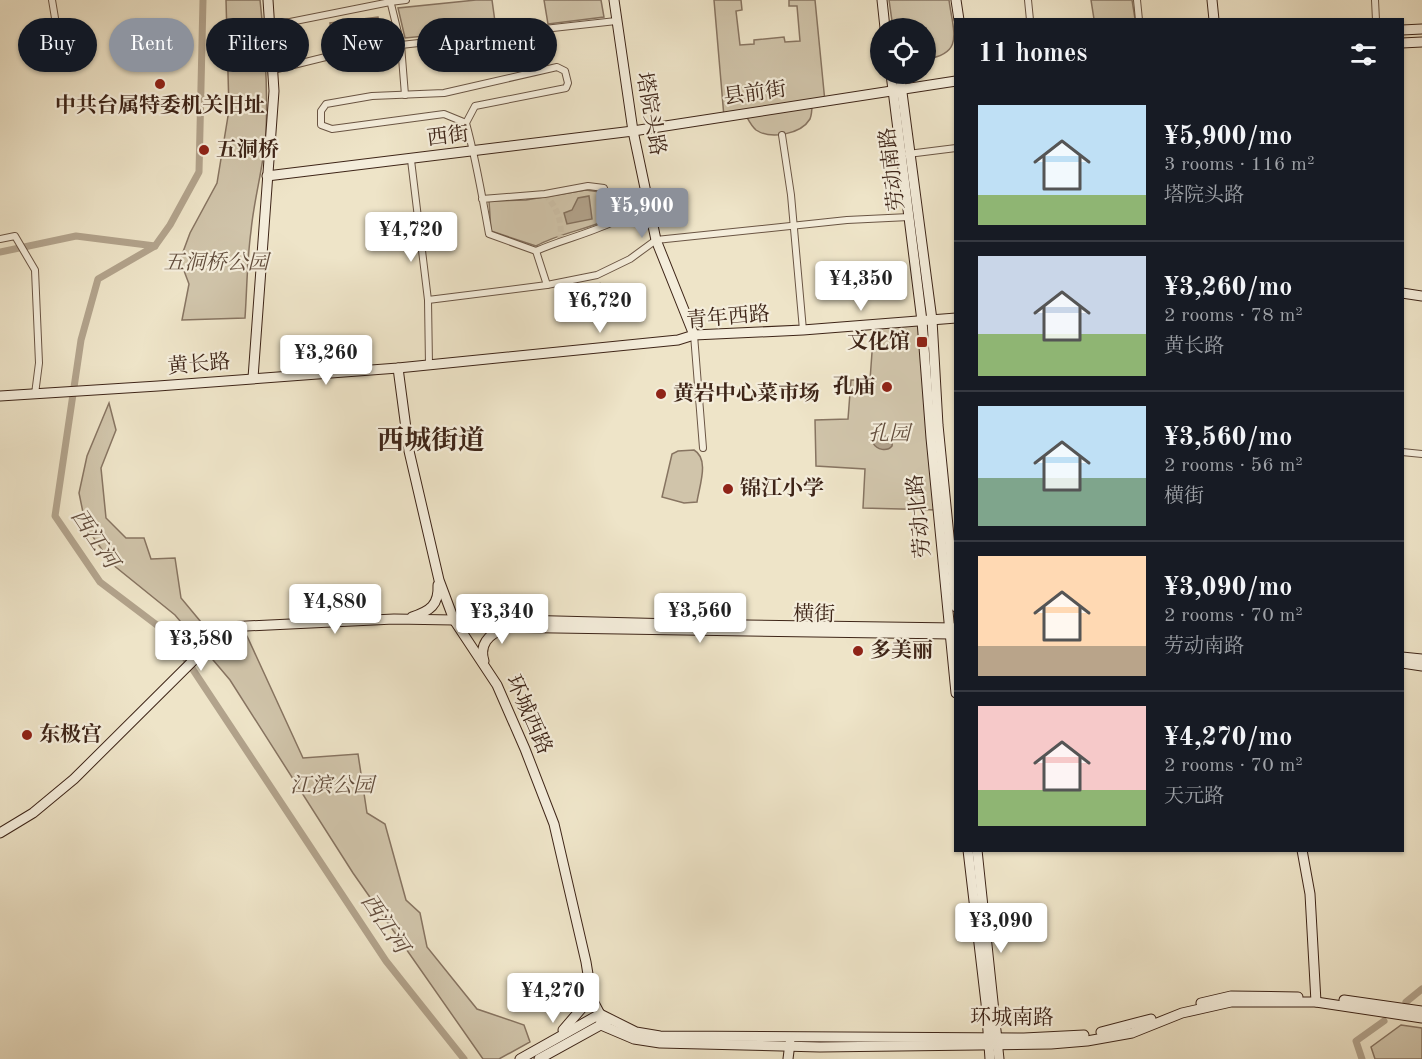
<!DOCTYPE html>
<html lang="en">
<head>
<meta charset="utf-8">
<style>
	:root { --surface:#171b24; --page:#20242c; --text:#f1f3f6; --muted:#9ea1a6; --line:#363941; --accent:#8c9099 }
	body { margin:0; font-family:"Old Standard TT","Noto Serif SC",serif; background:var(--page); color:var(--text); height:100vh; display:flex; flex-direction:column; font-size:22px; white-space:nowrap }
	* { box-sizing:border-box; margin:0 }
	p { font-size:20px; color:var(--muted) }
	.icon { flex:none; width:33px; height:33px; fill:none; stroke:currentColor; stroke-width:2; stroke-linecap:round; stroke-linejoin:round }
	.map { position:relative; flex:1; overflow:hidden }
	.details { position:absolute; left:954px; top:18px; width:450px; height:834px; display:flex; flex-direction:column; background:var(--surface); border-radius:0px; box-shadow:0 2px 4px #0004 }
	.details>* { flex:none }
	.hud { position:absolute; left:18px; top:18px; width:570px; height:54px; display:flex; gap:12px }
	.buttons { position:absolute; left:870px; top:18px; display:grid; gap:12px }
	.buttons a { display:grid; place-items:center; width:66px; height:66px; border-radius:50%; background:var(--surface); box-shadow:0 2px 4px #0004; font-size:30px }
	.price { position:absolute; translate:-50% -51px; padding:0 14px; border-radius:6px; background:#fff; color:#222; font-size:20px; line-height:39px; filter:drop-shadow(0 2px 3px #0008) }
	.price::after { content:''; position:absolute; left:50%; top:36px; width:18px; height:14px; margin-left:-9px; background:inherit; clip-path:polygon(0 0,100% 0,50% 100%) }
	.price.selected { background:var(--accent); color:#fff }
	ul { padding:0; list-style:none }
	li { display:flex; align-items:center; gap:18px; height:150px; padding:0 24px }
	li+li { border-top:2px solid var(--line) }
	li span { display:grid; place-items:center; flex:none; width:168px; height:120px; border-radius:0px; color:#555 }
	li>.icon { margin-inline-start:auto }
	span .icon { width:72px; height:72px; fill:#fffc; stroke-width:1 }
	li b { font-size:26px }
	h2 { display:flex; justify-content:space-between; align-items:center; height:72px; padding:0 24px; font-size:26px }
	.chip { padding:0 21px; border-radius:27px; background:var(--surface); box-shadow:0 2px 4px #0004; font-size:21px; line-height:54px }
	.chip.selected { background:var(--accent); color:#fff }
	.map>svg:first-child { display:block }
	.green { fill:#d0c4aa; stroke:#877461; stroke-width:1.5 }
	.water { fill:#b2a38c; stroke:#84715e; stroke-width:1.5 }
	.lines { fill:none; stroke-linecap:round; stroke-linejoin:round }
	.canal { stroke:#b2a38c; stroke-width:7 }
	.street-tunnel { stroke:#cbbea5; stroke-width:6; stroke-dasharray:6 3; stroke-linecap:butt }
	.street-casing { stroke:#6a5544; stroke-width:8 }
	.secondary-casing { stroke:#3e2518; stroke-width:11 }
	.street { stroke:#f4eddb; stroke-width:6 }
	.secondary { stroke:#f4eddb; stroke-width:9 }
	.poi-dot { fill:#8f2418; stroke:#f4eddb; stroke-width:2 }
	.labels { text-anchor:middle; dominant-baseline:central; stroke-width:4.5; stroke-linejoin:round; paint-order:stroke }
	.street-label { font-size:21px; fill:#3e2518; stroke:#f4eddb }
	.poi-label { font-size:21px; font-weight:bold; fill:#3e2518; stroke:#f4eddb; text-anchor:start }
	.park-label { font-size:21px; font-style:italic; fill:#624d3c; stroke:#f4eddb }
	.water-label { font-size:22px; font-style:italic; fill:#614b3b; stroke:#f4eddb }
	.district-label { font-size:27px; font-weight:bold; fill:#3e2518; stroke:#f4eddb }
</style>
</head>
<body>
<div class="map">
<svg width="1422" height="1059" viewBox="0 0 1422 1059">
	<rect width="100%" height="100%" fill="#eee4c8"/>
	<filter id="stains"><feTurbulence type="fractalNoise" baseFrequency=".00333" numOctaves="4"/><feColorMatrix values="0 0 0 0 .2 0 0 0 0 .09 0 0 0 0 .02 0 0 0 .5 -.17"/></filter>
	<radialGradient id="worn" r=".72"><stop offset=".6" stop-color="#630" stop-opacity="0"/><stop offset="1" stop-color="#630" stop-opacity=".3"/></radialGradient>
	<g class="green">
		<path d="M226,0H260C265,44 268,88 266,132C264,166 254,198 251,231C247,260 247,289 245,318L182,320L189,284L180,260L190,233L217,183L229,110Z"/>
		<polygon points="476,0 492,0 496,29 405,38 398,8"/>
		<polygon points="544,0 601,0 604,17 548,24"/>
		<path d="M714,0H741L742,10L736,11L740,45L754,44V40L784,37L785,42L800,41L797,6H789V0H815L825,102L812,104C812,109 812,114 810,119C801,134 771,140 756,130C751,126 748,119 745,114L724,117Z"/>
		<path d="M889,0H949C953,31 965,54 926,59V28H893Z"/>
		<polygon points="1091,0 1132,0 1135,19 1094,19"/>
		<polygon points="378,17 382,44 333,51 330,23"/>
		<path d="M586,190L600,192L607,220C584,230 558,234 536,246L491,231L489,201L526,200Z"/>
		<polygon points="922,321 938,510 863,508 865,469 816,466 815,420 848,419 851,380 870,380 874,325"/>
		<polygon points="109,403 116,430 101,468 106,518 126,538 144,538 151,559 175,558 181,598 201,622 247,636 303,758 358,754 367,813 385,824 406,900 420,913 427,947 477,1009 524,1025 530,1042 499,1059 483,1059 353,873 230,680 175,615 112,564 86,527 79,493 87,456"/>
		<path d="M694,450C710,459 699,487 697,502L684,503L662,497L672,454L678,451Z"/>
		<polygon points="1401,1025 1422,1028 1422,1059 1375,1059 1371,1047"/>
	</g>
	<g class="water">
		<polygon points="589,196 592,219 567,224 564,213 572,210 578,198"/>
		<path d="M874,435L893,437L892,446C887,452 877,450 873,443Z"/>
	</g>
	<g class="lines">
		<g class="canal">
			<polyline points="203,0 199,172 170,225 155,246 98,279 81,340 55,516 100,582 170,635 386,961 464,1059"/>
			<polyline points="0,252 76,236 155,246"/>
			<polyline points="1406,1002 1422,989"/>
			<polyline points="1362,1059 1356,1041 1384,1021"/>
		</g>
		<g class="street-tunnel">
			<path d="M545,194C557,208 563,221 560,240"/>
			<polyline points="598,284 607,295"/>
		</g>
		<g class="street-casing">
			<g id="street">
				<polyline points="52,0 55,18"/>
				<polyline points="390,0 401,45 405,95"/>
				<polyline points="1028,0 1030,20"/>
				<polyline points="1137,0 1139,20"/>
				<polyline points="1375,0 1376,20"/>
				<polyline points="270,26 390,2 406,0"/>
				<polyline points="273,70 338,54 401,45 616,21"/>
				<path d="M466,123L444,114L332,129L321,125V111L326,104L372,96L444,93L557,67L565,71L568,83L566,88L475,106L466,123C476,159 482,196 489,234L536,251C561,240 588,234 613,222L604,188L588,186L545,194L482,199"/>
				<polyline points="782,135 791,195 803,330"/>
				<polyline points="908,154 956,148"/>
				<polyline points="411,160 428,300 429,365"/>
				<polyline points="0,239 15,236 35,270 39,363 35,394"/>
				<polyline points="536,251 547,285"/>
				<polyline points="428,300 547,285 597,275 630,259 656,240 847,220 909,217"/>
				<polyline points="694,335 703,448"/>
				<polyline points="1402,452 1422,454"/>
			</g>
		</g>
		<g class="secondary-casing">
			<g id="secondary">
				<polyline points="614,0 633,131 656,240 694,335"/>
				<polyline points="882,0 885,28"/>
				<polyline points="956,0 959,20"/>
				<polyline points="1212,0 1214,20"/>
				<polyline points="1402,30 1422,29"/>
				<polyline points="1402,43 1422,42"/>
				<polyline points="891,74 922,321 931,438 956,693"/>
				<polyline points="901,85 932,320 938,425 956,607"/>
				<polyline points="267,176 633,131 956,81"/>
				<polyline points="1402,293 1422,296"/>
				<polyline points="398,368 409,451 439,580 454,620 497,685 525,749 554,824 586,962 592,999 600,1014 601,1025 634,1039 660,1043 820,1047 1051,1044 1087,1041 1132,1033 1182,1013 1231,1002 1316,1002 1422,1018"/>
				<polyline points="253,378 274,91 268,0"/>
				<polyline points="0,396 158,386 398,368 678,340 694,335 803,330 956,318"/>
				<path d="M412,617C430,611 439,605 438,585"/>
				<polyline points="465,623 486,627 952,634"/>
				<polyline points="1402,657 1422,659"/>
				<path d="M484,661C479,646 488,633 504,630"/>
				<polyline points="1402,663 1422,666"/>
				<polyline points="0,833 33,813 74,779 227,627 394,619 454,620 479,619 676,624 956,628"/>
				<polyline points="968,850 986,1003 990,1059"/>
				<polyline points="977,850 999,1059"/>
				<polyline points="1302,850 1310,894 1316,1002"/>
				<polyline points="1344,1000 1422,1011"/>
				<polyline points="1201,1003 1231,996 1298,997"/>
				<polyline points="600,1014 636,1032 660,1036 1024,1038 1084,1035"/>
				<polyline points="563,1030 582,1008 590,990"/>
				<polyline points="1101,1032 1151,1019"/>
				<polyline points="520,1059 600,1014"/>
				<polyline points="539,1059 606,1022"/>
				<polyline points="788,1059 790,1043"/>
			</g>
		</g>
		<use href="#street" class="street"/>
		<use href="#secondary" class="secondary"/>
	</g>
	<g class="poi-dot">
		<circle cx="160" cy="84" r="6"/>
		<circle cx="204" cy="150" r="6"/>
		<rect x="916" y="336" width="12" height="12" rx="3"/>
		<circle cx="887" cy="387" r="6"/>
		<circle cx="661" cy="394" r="6"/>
		<circle cx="728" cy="489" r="6"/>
		<circle cx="858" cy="651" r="6"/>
		<circle cx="27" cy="735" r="6"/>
	</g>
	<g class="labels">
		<g class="street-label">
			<text transform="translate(755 94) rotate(-8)">县前街</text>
			<text transform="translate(650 114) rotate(80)">塔院头路</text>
			<text transform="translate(448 137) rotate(-7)">西街</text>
			<text transform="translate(893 169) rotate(-97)">劳动南路</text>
			<text transform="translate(728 318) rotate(-5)">青年西路</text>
			<text transform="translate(199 365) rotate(-5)">黄长路</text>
			<text transform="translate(920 516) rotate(-96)">劳动北路</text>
			<text transform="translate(814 615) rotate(1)">横街</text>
			<text transform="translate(528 715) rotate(66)">环城西路</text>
			<text x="1012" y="1018">环城南路</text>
		</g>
		<g class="poi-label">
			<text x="160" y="106" text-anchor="middle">中共台属特委机关旧址</text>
			<text x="216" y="150">五洞桥</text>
			<text x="910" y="342" text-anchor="end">文化馆</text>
			<text x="875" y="387" text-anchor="end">孔庙</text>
			<text x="673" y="394">黄岩中心菜市场</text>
			<text x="740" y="489">锦江小学</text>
			<text x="870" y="651">多美丽</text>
			<text x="39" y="735">东极宫</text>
		</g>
		<g class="park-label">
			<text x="216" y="263">五洞桥公园</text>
			<text x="889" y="434">孔园</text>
			<text x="332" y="786">江滨公园</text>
		</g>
		<g class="water-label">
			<text transform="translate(94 539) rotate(56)">西江河</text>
			<text transform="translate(384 924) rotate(56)">西江河</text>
		</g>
		<g class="district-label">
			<text x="431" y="441">西城街道</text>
		</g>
	</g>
	<rect width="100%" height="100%" filter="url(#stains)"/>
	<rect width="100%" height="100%" fill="url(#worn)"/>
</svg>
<div class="buttons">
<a><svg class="icon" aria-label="locate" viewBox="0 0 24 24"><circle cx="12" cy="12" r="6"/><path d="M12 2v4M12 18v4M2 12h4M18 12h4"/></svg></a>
</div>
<b class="price selected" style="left:642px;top:239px">¥5,900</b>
<b class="price" style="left:411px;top:263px">¥4,720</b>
<b class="price" style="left:861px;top:312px">¥4,350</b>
<b class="price" style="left:600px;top:334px">¥6,720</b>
<b class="price" style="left:326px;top:386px">¥3,260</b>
<b class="price" style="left:335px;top:635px">¥4,880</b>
<b class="price" style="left:700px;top:644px">¥3,560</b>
<b class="price" style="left:502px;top:645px">¥3,340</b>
<b class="price" style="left:201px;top:672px">¥3,580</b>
<b class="price" style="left:1001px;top:954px">¥3,090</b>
<b class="price" style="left:553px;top:1024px">¥4,270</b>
<div class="hud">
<a class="chip">Buy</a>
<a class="chip selected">Rent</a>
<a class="chip">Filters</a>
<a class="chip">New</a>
<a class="chip">Apartment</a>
</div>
<section class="details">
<h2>11 homes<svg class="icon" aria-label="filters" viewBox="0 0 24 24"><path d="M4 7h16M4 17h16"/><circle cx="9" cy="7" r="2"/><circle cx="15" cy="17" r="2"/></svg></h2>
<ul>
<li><span style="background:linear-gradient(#bfe0f5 75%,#8fb573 0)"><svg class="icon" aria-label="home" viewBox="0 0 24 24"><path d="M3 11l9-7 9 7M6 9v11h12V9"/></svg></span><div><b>¥5,900/mo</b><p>3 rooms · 116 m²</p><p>塔院头路</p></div></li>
<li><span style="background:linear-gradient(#c9d6e8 65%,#8fb573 0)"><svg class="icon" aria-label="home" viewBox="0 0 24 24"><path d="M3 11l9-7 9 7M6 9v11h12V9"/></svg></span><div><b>¥3,260/mo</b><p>2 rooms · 78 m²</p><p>黄长路</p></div></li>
<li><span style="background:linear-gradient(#bfe0f5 60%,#7fa58c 0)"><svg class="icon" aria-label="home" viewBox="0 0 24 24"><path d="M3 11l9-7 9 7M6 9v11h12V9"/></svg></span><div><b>¥3,560/mo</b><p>2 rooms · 56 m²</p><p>横街</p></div></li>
<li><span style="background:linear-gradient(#ffd9b3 75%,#b9a48a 0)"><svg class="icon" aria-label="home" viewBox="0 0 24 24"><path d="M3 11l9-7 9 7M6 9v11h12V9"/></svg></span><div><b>¥3,090/mo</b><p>2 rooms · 70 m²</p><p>劳动南路</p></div></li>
<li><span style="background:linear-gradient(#f6c9c9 70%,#8fb573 0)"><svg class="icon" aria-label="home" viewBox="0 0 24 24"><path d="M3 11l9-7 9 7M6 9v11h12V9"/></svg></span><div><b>¥4,270/mo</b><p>2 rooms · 70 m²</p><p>天元路</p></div></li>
</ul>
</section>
</div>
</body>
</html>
